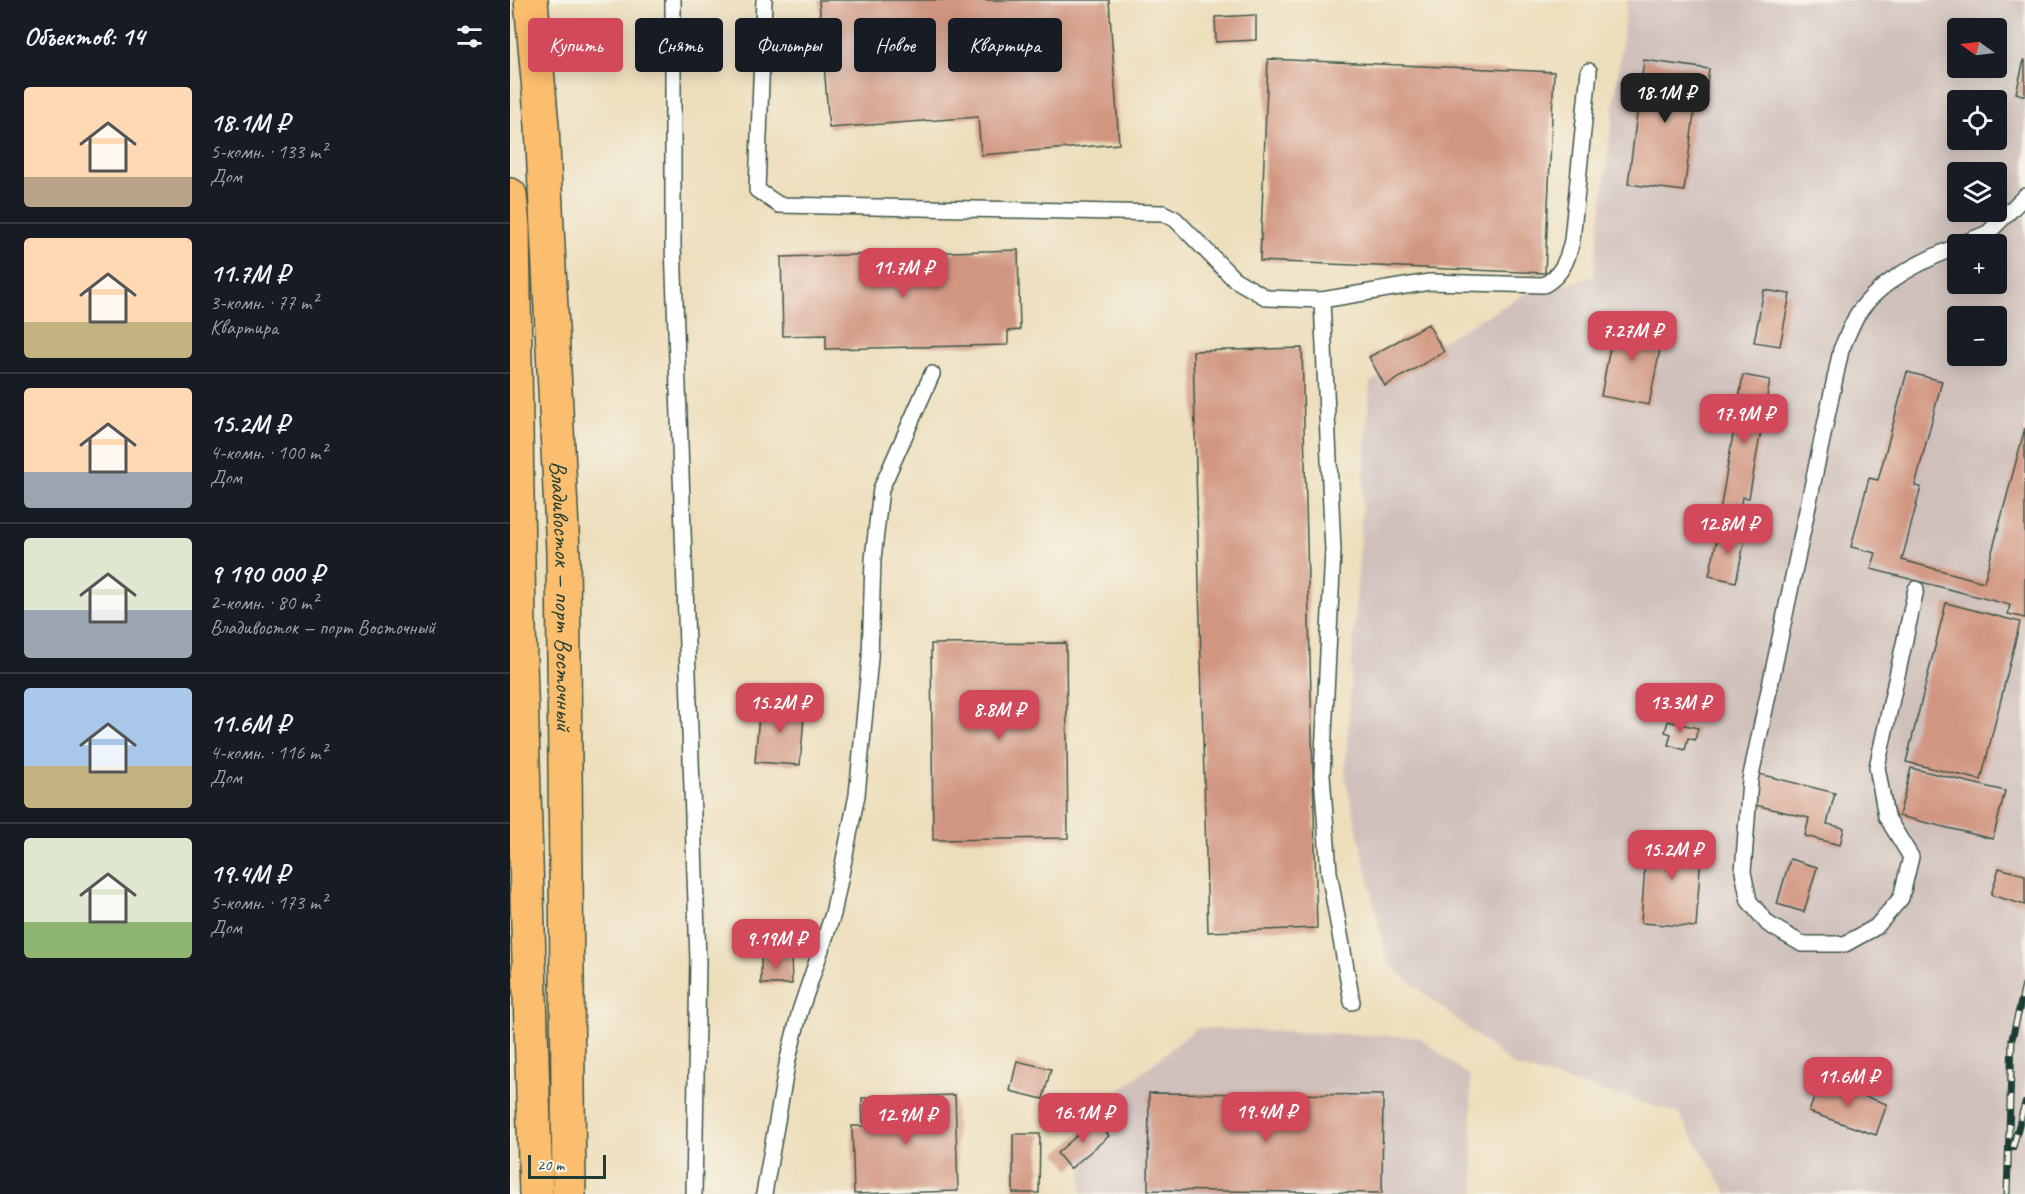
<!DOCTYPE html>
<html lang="ru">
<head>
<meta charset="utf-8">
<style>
	:root { --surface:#171b24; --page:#242831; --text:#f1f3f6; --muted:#9ea1a6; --line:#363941; --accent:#d1495b }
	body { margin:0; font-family:Caveat,sans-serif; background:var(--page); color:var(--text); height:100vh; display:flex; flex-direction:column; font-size:22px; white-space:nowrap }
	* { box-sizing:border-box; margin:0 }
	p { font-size:20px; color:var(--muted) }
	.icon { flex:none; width:33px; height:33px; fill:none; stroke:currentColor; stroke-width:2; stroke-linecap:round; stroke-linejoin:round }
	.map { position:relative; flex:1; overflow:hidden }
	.drawer { display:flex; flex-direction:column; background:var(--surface); width:510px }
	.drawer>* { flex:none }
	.guide { position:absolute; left:18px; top:18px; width:570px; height:54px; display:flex; gap:12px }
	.needle { width:39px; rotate:284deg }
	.fabs { position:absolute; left:1437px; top:18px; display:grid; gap:12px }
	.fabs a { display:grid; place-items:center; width:60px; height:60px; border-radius:6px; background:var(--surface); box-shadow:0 3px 15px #0003; font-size:30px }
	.scale { position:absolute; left:18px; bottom:15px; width:78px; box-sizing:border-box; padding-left:6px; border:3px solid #1f3d34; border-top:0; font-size:16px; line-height:21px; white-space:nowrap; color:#1f3d34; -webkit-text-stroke:4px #f7f3e8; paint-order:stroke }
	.price { position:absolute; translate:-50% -51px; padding:0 14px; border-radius:12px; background:var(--accent); color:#fff; font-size:20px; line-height:39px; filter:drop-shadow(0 2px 3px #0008) }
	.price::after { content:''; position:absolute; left:50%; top:36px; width:18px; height:14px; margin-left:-9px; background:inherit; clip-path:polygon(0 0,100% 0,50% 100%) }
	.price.active { background:#222; color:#fff }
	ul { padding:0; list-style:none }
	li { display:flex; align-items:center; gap:18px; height:150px; padding:0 24px }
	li+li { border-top:2px solid var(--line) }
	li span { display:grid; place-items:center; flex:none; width:168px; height:120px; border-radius:6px; color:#555 }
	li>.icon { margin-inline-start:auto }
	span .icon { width:72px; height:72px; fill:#fffc; stroke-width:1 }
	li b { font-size:26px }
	h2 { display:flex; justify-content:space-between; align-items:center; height:72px; padding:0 24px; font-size:26px }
	.tag { padding:0 21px; border-radius:6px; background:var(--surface); box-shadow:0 3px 15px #0003; font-size:21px; line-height:54px }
	.tag.active { background:var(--accent); color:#fff }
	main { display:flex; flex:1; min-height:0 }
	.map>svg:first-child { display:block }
	.industrial { fill:#d0c0bc; fill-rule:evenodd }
	.building { fill:#d19681 }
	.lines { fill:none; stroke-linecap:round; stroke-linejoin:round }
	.lane-casing { stroke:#3e5548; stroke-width:18 }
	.highway-casing { stroke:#3e5548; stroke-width:36 }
	.lane { stroke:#fff; stroke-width:15 }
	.highway { stroke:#fbbd6e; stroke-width:33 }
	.rail-casing { stroke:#1f3d34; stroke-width:7 }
	.rail { stroke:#f7f3e8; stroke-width:4.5; stroke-dasharray:14; stroke-linecap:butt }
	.labels { text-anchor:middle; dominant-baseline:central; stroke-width:5; stroke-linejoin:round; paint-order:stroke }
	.street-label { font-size:24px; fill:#1f3d34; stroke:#f7f3e8 }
</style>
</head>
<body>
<main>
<section class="drawer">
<h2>Объектов: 14<svg class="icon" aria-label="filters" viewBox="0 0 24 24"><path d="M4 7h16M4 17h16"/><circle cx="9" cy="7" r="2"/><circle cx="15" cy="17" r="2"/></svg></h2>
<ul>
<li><span style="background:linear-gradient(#ffd9b3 75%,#b9a48a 0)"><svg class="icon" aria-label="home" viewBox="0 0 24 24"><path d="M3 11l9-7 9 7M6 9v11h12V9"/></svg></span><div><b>18.1M ₽</b><p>5-комн. · 133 m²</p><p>Дом</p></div></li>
<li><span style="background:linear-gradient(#ffd9b3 70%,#c2b280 0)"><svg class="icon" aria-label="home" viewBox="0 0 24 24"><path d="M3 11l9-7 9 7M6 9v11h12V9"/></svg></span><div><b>11.7M ₽</b><p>3-комн. · 77 m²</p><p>Квартира</p></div></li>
<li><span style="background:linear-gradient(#ffd9b3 70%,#9aa5b1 0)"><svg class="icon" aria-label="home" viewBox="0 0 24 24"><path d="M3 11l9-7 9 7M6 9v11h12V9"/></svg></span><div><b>15.2M ₽</b><p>4-комн. · 100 m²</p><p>Дом</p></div></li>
<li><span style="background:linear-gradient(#dfe7d0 60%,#9aa5b1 0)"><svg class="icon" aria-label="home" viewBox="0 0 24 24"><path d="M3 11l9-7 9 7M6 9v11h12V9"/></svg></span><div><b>9 190 000 ₽</b><p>2-комн. · 80 m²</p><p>Владивосток — порт Восточный</p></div></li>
<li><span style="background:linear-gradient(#a9c7e8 65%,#c2b280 0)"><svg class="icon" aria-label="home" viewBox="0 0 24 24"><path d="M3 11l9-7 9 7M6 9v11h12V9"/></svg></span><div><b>11.6M ₽</b><p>4-комн. · 116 m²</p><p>Дом</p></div></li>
<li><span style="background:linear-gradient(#dfe7d0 70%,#8fb573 0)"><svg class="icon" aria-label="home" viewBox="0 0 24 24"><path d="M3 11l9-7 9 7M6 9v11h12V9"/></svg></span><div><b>19.4M ₽</b><p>5-комн. · 173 m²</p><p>Дом</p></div></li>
</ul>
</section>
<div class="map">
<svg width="1515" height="1194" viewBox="0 0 1515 1194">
	<rect width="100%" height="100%" fill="#f7f3e8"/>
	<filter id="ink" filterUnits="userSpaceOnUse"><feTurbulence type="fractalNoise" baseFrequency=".0167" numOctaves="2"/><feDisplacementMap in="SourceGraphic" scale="12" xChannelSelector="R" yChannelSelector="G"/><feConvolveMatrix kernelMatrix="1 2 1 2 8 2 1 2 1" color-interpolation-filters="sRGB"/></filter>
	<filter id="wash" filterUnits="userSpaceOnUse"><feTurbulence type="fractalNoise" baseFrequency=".008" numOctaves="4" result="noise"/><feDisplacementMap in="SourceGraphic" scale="24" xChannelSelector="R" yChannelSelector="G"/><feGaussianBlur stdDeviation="1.35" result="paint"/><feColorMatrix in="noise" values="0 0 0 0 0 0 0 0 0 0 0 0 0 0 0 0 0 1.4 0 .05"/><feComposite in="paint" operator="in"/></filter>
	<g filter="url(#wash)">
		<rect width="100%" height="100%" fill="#eddebb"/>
		<g class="industrial">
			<path d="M1117,0H1515V1194H1218L1168,1113L1004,1066L878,964L835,776L860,382L1015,294L1083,277ZM1448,28H1486V68H1448ZM1448,100H1486V140H1448ZM1448,172H1486V212H1448ZM1448,244H1486V284H1448ZM1448,316H1486V356H1448Z"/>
			<polygon points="687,1028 909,1037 960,1077 965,1194 572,1194 573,1120"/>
		</g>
		<g id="blocks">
			<g class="building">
				<polygon points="309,0 599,0 609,144 471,155 468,117 319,128"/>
				<polygon points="746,15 746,40 706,42 705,17"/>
				<polygon points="758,59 1044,72 1035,273 750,261"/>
				<polygon points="1134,60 1199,69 1195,100 1186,99 1174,191 1118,184"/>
				<polygon points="1514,60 1515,60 1515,96 1506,93"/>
				<polygon points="508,250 510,330 498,331 498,345 316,349 316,335 273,336 271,257"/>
				<polygon points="1254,290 1280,294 1270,346 1244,342"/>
				<polygon points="1105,320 1154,329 1139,405 1091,396"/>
				<polygon points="918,324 934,352 875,386 859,357"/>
				<polygon points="792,348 807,928 698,932 683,351"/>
				<polygon points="1397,372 1432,381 1405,486 1411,487 1392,560 1474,582 1515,428 1515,618 1498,614 1500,605 1361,569 1366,553 1341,547 1359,478 1368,480"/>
				<polygon points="1233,375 1260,380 1239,498 1232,497 1228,520 1209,517"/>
				<polygon points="1209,529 1236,534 1226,582 1199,576"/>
				<polygon points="1436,603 1510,622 1471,780 1396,762"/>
				<polygon points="556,643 558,838 423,840 421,644"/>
				<polygon points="250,702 295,706 290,765 245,762"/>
				<polygon points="1158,721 1188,728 1185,740 1178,738 1175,750 1158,745 1161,734 1155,732"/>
				<polygon points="1401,768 1495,791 1483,839 1389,816"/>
				<polygon points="1249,774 1325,793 1317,824 1334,828 1330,845 1295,836 1299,818 1241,804"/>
				<polygon points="1137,835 1192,839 1186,927 1131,923"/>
				<polygon points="1280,859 1307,867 1294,912 1267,904"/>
				<polygon points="1489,868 1515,875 1515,905 1481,895"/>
				<polygon points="251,955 281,955 282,984 251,984"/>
				<polygon points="507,1061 541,1069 533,1099 500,1091"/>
				<polygon points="1310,1081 1377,1104 1366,1135 1299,1112"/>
				<polygon points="639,1093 873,1095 872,1193 638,1190"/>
				<polygon points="445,1095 448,1191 344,1194 342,1126 353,1126 352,1098"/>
				<polygon points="585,1120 599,1136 560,1169 547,1153"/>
				<polygon points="503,1134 530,1134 529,1193 503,1193"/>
			</g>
		</g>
	</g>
	<g filter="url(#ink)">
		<use href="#blocks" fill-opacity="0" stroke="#3e5548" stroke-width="1.5"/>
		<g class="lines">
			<g class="lane-casing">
				<g id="lane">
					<polyline points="163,0 163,244 188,960 184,1194"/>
					<polyline points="254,0 247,190 269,205 653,213 665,219 724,279 757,298 812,300 823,551 812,775 819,872 842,1002"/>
					<polyline points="1451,244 1478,233 1515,196"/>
					<path d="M812,300L919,282L1034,285C1052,275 1058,259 1062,240L1079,71"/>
					<path d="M1406,589L1367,767L1376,816L1401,857L1391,898L1366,927L1335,944H1292L1258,924L1239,901L1233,872L1240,780L1331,350C1336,338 1341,326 1347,315C1369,281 1412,261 1448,246"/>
					<polyline points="254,1194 278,1059 290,1011 323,914 347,795 360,658 363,559 371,489 422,374"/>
				</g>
			</g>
			<g class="highway-casing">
				<g id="highway">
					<path id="s1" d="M21,0L32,126L53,551L59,1194"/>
					<polyline points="0,195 3,228 9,627 26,1194"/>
				</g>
			</g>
			<use href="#lane" class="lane"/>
			<use href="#highway" class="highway"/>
			<g class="rail-casing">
				<g id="rail">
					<polyline points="1503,1147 1515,1103"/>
					<polyline points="1497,1194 1502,1039 1515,985"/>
				</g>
			</g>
			<use href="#rail" class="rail"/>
		</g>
	</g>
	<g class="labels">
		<g class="street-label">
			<text stroke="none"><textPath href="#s1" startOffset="597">Владивосток — порт Восточный</textPath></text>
		</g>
	</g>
</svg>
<div class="fabs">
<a><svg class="needle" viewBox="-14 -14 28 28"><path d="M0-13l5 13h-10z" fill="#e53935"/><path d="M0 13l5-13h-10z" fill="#9ea1a6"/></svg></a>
<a><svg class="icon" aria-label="locate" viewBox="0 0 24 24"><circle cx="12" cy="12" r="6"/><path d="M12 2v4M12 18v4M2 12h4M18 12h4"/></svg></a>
<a><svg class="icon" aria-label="layers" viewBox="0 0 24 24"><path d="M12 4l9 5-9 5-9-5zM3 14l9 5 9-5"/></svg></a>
<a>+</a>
<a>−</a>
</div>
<div class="scale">20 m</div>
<b class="price active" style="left:1155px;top:124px">18.1M ₽</b>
<b class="price" style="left:393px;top:299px">11.7M ₽</b>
<b class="price" style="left:1122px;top:362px">7.27M ₽</b>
<b class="price" style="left:1234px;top:445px">17.9M ₽</b>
<b class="price" style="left:1218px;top:555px">12.8M ₽</b>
<b class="price" style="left:270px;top:734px">15.2M ₽</b>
<b class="price" style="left:1170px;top:734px">13.3M ₽</b>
<b class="price" style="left:489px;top:741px">8.8M ₽</b>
<b class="price" style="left:1162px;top:881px">15.2M ₽</b>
<b class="price" style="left:266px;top:970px">9.19M ₽</b>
<b class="price" style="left:1338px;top:1108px">11.6M ₽</b>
<b class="price" style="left:756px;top:1143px">19.4M ₽</b>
<b class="price" style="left:573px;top:1144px">16.1M ₽</b>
<b class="price" style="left:396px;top:1146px">12.9M ₽</b>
<div class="guide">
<a class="tag active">Купить</a>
<a class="tag">Снять</a>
<a class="tag">Фильтры</a>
<a class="tag">Новое</a>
<a class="tag">Квартира</a>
</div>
</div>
</main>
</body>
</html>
